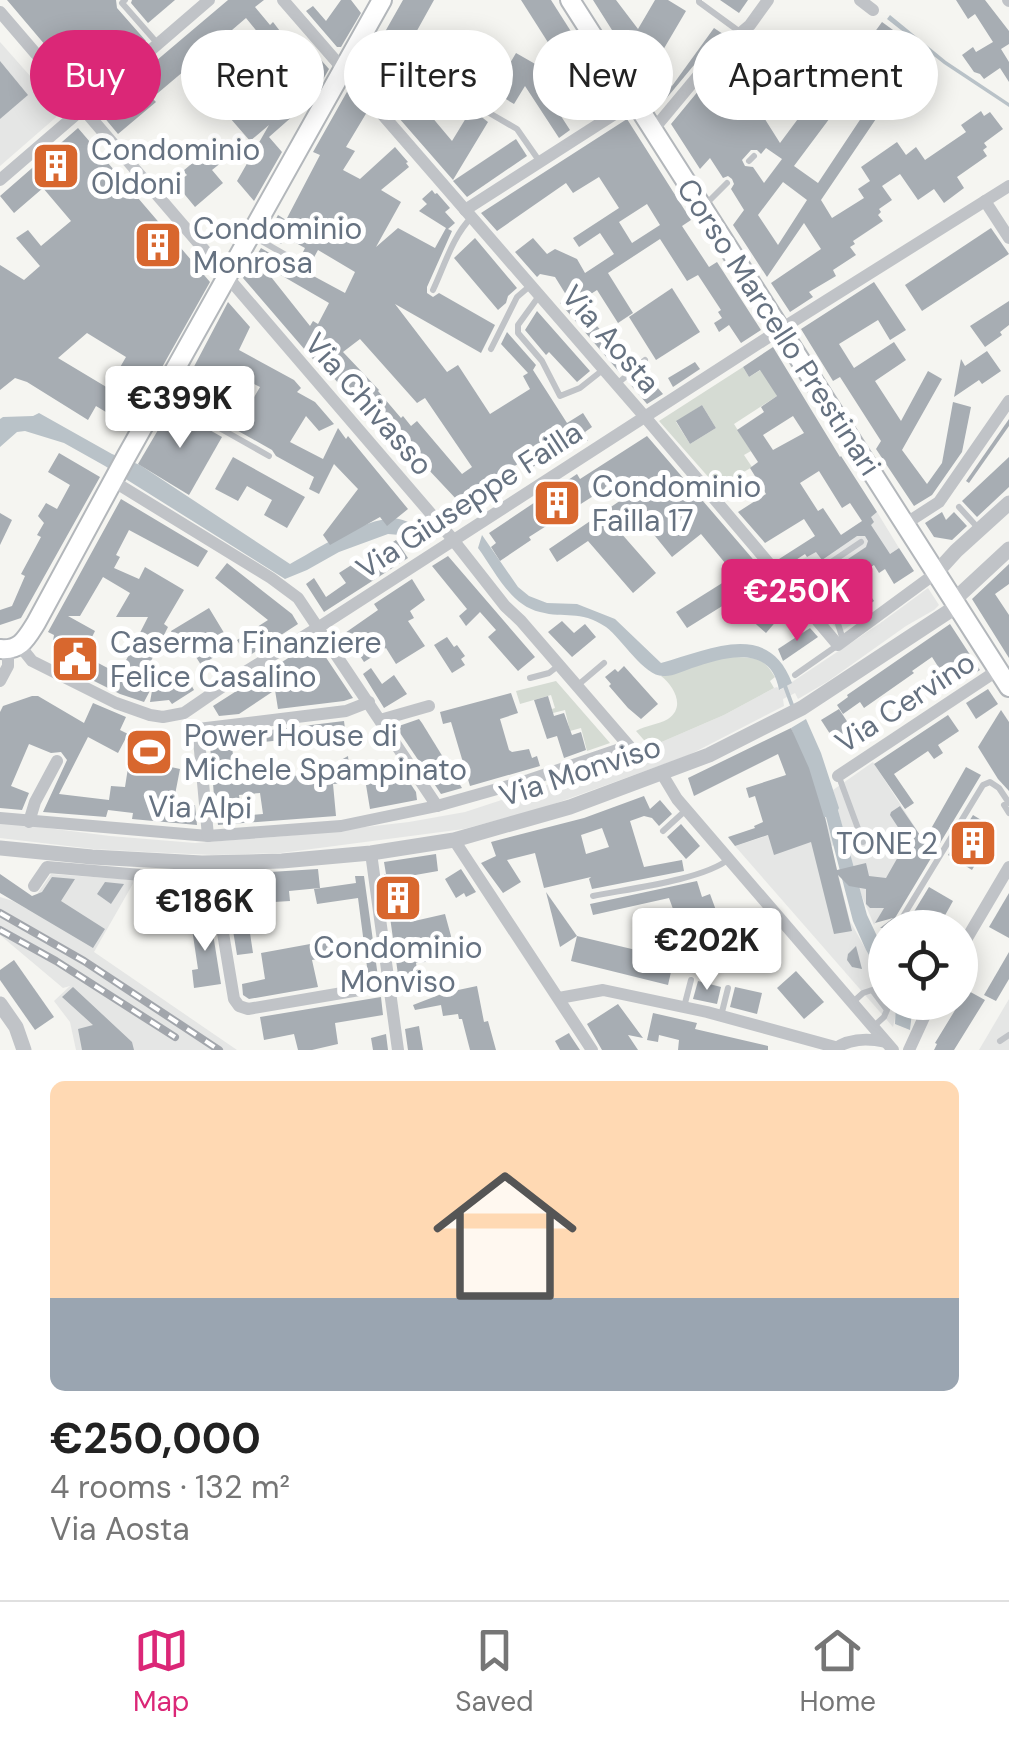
<!DOCTYPE html>
<html lang="en">
<head>
<meta charset="utf-8">
<style>
	:root { --surface:#fff; --page:#f2f2f2; --text:#222; --muted:#767676; --line:#e0e0e0; --accent:#db2777 }
	body { margin:0; font-family:"DM Sans",sans-serif; background:var(--page); color:var(--text); height:100vh; display:flex; flex-direction:column; font-size:38px; white-space:nowrap }
	* { box-sizing:border-box; margin:0 }
	p { font-size:32px; color:var(--muted) }
	.icon { flex:none; width:55px; height:55px; fill:none; stroke:currentColor; stroke-width:2; stroke-linecap:round; stroke-linejoin:round }
	.map { position:relative; height:1050px; overflow:hidden }
	.drawer { display:flex; flex-direction:column; background:var(--surface); flex:1 }
	.drawer>* { flex:none }
	.hud { position:absolute; left:30px; top:30px; width:950px; height:90px; display:flex; gap:20px }
	.fabs { position:absolute; left:868px; top:910px; display:grid; gap:20px }
	.fabs a { display:grid; place-items:center; width:110px; height:110px; border-radius:50%; background:var(--surface); box-shadow:0 5px 25px #0003; font-size:50px }
	.price { position:absolute; translate:-50% -85px; padding:0 22px; border-radius:10px; background:#fff; color:#222; font-size:32px; line-height:65px; filter:drop-shadow(0 2px 5px #0008) }
	.price::after { content:''; position:absolute; left:50%; top:60px; width:30px; height:22px; margin-left:-15px; background:inherit; clip-path:polygon(0 0,100% 0,50% 100%) }
	.price.current { background:var(--accent); color:#fff }
	ul { padding:0; list-style:none }
	li { display:grid; align-content:center; gap:20px; height:530px; padding:0 50px }
	li span { display:grid; place-items:center; height:310px; border-radius:15px; color:#555 }
	li>.icon { margin-inline-start:auto }
	span .icon { width:180px; height:180px; fill:#fffc; stroke-width:1 }
	li b { font-size:42px }
	.tag { padding:0 35px; border-radius:45px; background:var(--surface); box-shadow:0 5px 25px #0003; font-size:35px; line-height:90px }
	.tag.current { background:var(--accent); color:#fff }
	.tab-bar { display:flex; justify-content:space-around; align-items:center; height:140px; border-top:2px solid var(--line); background:var(--surface); font-size:28px; color:var(--muted) }
	.tab-bar a { display:grid; justify-items:center; gap:5px }
	.tab-bar .current { color:var(--accent) }
	.map>svg:first-child { display:block }
	.built { fill:#e5e6e5 }
	.green { fill:#d5dbd3; fill-rule:evenodd }
	.water { fill:#b9c2c8 }
	.lines { fill:none; stroke-linecap:round; stroke-linejoin:round }
	.stream { stroke:#b9c2c8; stroke-width:4 }
	.building { fill:#a7adb3; fill-rule:evenodd }
	.secondary-casing { stroke:#b3b7bb; stroke-width:22 }
	.service { stroke:#c0c3c7; stroke-width:6 }
	.minor { stroke:#c0c3c7; stroke-width:12 }
	.tertiary { stroke:#c0c3c7; stroke-width:15 }
	.secondary { stroke:#fff; stroke-width:18 }
	.rail-casing { stroke:#a2a6ac; stroke-width:8 }
	.rail { stroke:#fff; stroke-width:4; stroke-dasharray:11; stroke-linecap:butt }
	.labels { text-anchor:middle; dominant-baseline:central; stroke-width:10; stroke-linejoin:round; paint-order:stroke }
	.poi-label { font-size:30px; fill:#667281; stroke:#fff; text-anchor:start }
	.street-label { font-size:30px; fill:#667281; stroke:#fff }
</style>
</head>
<body>
<div class="map">
<svg width="1009" height="1050" viewBox="0 0 1009 1050">
	<rect width="100%" height="100%" fill="#f5f5f1"/>
	<g class="built">
		<polygon points="0,42 62,112 0,166"/>
		<polygon points="877,512 899,548 841,586 861,617 840,633 787,569"/>
		<polygon points="928,588 939,605 934,610 906,626 827,682 798,699 795,693 783,699 784,706 689,755 543,808 464,829 281,853 213,855 147,852 93,849 0,838 0,822 110,836 195,843 287,836 409,822 465,812 553,783 650,747 724,715 774,688 777,687 780,690 879,624"/>
		<polygon points="873,762 924,841 874,925 858,887 846,842 831,846 850,921 885,984 885,1002 895,1003 897,1009 893,1027 735,846 825,817 831,836 844,834 833,790"/>
		<polygon points="51,874 135,880 94,952 237,1050 76,1050 70,1022 54,1001 70,986 63,988 0,935 0,897 13,901 27,909"/>
		<polygon points="1009,999 1009,1050 979,1050"/>
	</g>
	<g class="green">
		<path d="M743,367L749,377L764,368L777,396L734,424L751,451L744,455L752,467L718,488L659,421ZM702,405L716,428L690,444L676,422Z"/>
		<path d="M735,657C758,658 763,657 775,677L770,681L774,688L724,715L650,747L636,731C646,725 658,725 668,719C686,707 674,686 661,676L716,659Z"/>
		<polygon points="556,681 610,743 587,751 581,728 570,731 565,710 553,713 552,709 555,708 551,695 520,704 516,691"/>
	</g>
	<g class="water">
		<polygon points="890,15 946,61 1009,103 1009,107 944,64 887,19"/>
		<polygon points="771,46 794,62 786,73 775,65 772,67 761,59"/>
		<path d="M39,413L112,454L140,465L290,564C316,550 370,514 399,519C409,521 418,527 427,533L422,549L400,535L388,534L339,552L307,570L285,579L105,466L64,443L25,431L17,432L0,447V419L3,417L33,416Z"/>
		<path d="M482,535L518,587L529,596L547,603L577,604L615,619L661,663C709,650 768,619 792,683L779,690C771,643 724,657 692,668C683,671 672,677 663,676C644,676 622,639 606,627C579,609 565,619 540,612C510,605 495,571 478,548Z"/>
		<polygon points="806,719 821,753 839,808 838,810 867,915 885,953 885,983 866,950 853,921 826,817 823,817 791,728"/>
		<polygon points="896,1003 912,1003 913,1004 910,1030 895,1024"/>
	</g>
	<g class="lines">
		<polyline class="stream" points="785,686 792,705"/>
	</g>
	<g class="building">
		<polygon points="7,0 116,0 117,8 146,41 85,92"/>
		<polygon points="132,0 175,0 148,23 131,3"/>
		<path d="M228,0H264L255,7L270,25L273,22L303,61L314,52L329,69L321,83L303,61L291,71L277,54L256,71L294,115L269,137L282,152L254,201L237,181L269,125L250,141L217,103L228,94L252,120L269,105L216,44L152,98L156,102L118,134L98,110ZM246,18L259,34L238,52L225,36Z"/>
		<polygon points="341,0 351,0 361,13 341,47 337,47 306,11 313,6 326,21"/>
		<polygon points="403,0 434,0 394,72 452,141 466,118 429,95 450,57 467,67 470,63 500,80 516,53 537,65 533,73 570,130 559,138 525,86 514,104 494,92 487,104 478,100 473,104 474,111 488,122 453,180 364,78 376,55 373,53"/>
		<polygon points="521,0 551,0 598,74 577,88"/>
		<polygon points="593,0 616,0 638,29 655,0 668,0 686,11 656,62 672,86 714,28 723,34 709,47 660,106"/>
		<polygon points="720,0 748,0 739,13"/>
		<polygon points="956,0 985,0 1009,31 1009,44 1001,49 1009,62 1009,82 1000,68 984,79 980,74 974,72 962,55 973,47 976,52 993,42 975,14 968,19"/>
		<path d="M882,22L922,51L821,200L832,218L864,198L858,189L870,181L861,167L897,142L906,155L916,147L925,160L966,132L961,125L981,111L984,116L990,112L1003,129L984,143L987,147L983,150L987,156L957,177L964,188L944,203L934,189L918,200L900,174L882,186L892,200L879,209L881,212L878,215L883,221L853,241L855,244L850,247L856,255L833,270L836,276L809,292L813,297L790,312L771,283L821,249L804,223L767,277L733,225L744,210L731,189L734,184L732,179L728,176L723,178L710,158L700,169L671,124L723,61L731,70L710,93L729,105L744,85H749L755,90L752,94L767,107L761,113L780,143L812,100L791,85L815,50L827,58L839,42L858,55ZM883,47L899,61L818,183L794,166ZM766,148L782,159L764,183L753,167L745,166L742,160L751,150H757L761,154ZM783,182L807,200L778,245L758,215Z"/>
		<polygon points="0,61 28,95 0,119"/>
		<polygon points="605,85 616,101 594,116 583,100"/>
		<path d="M348,90L367,112L346,147L355,151L343,170L360,179L395,147L408,162L406,163L409,167L381,190L401,202L376,247L398,228L435,248L446,228L419,211L427,204L422,199L432,190L435,194L437,193L450,208L445,212L455,223L448,229L452,231L427,287V293L433,297L439,293L495,325L481,353L395,304L447,372L458,365L490,414L530,389L523,376L528,373L501,344L507,332L536,365L533,370L567,423L583,413L592,427L585,432L588,441H578L573,444L571,442L555,453L556,456L539,468L537,464L528,471L521,462L458,501L411,451L413,450L382,412L370,420L326,369L324,372L243,278L261,248L295,268H301L304,265V259L301,256L305,248L285,237L281,244L267,236L278,215L286,220L320,155L313,152ZM318,250L355,272L345,293L306,272ZM260,263L329,303L318,324L313,321L310,326ZM360,339L417,403L425,398L472,467L462,474L417,421L411,426L403,416L401,418L378,391L379,390L343,352Z"/>
		<path d="M627,119L691,220L682,226L709,267L717,262L761,330L741,343L729,325L719,332L714,323L722,318L718,312L721,310L698,275L687,281L660,239L608,273L633,313L618,323L597,290L577,303L630,364L620,373L560,303L568,298L555,277L540,274L537,277L515,252L533,238L547,254L555,249L577,259L585,273L614,254L600,233L579,247L573,238L619,208L599,177L573,193L566,183L497,231L481,213ZM647,204L660,225L632,243L619,222Z"/>
		<path d="M78,128L210,282L129,426L96,406L88,420L27,382L15,378L0,390V265L24,280L40,266L16,238L28,230L41,246L71,221L43,188L14,213L0,196ZM87,333L126,357L108,388L58,358Z"/>
		<polygon points="516,139 527,156 467,197 453,181"/>
		<polygon points="215,144 227,158 212,170 223,183 195,207 176,184 187,175 183,171"/>
		<polygon points="991,228 1009,254 922,311 905,285"/>
		<polygon points="475,238 517,288 508,296 506,303 498,310 454,258"/>
		<polygon points="874,282 906,330 890,340 878,320 839,344 854,368 894,342 906,360 875,381 901,421 928,371 942,379 902,450 927,484 942,463 953,402 971,407 962,452 932,495 914,506 876,449 881,441 840,377 833,381 801,329"/>
		<polygon points="672,288 700,332 656,360 629,317"/>
		<polygon points="1009,301 1009,325 1000,332 1002,335 985,347 970,326"/>
		<path d="M228,302L250,327L239,350L294,380L301,388L297,392L315,402L334,424L319,431L306,416L290,442L323,459L338,428L346,439L348,436L408,509L387,526L380,517L330,545L323,535L358,489L334,464L319,494L309,489L314,477L276,456L272,450L178,397ZM223,369L260,387L243,416L207,398Z"/>
		<polygon points="537,311 590,371 577,382 549,352 546,355 525,330"/>
		<path d="M773,347L840,457L841,456L877,512L871,517L874,522L871,525L890,554L899,548L914,571L894,584L885,569L879,573L874,565L857,576L874,601L858,612L830,571L866,547L868,541L865,536H857L822,560L816,552L807,557L805,554L785,567L779,559L815,536L804,519L765,543L738,512L766,494L750,468L758,462L737,430L764,412L761,407L777,396L760,370L749,377L743,367ZM793,416L804,433L773,450L763,435ZM819,471L842,508L850,503L862,521L841,535L823,508L818,511L800,483Z"/>
		<polygon points="987,351 1001,371 982,384 979,380 954,397 961,359 965,366"/>
		<polygon points="695,362 700,369 673,387 668,378"/>
		<polygon points="645,373 663,394 647,404 629,383 639,374 641,377"/>
		<polygon points="702,405 716,428 690,444 676,421"/>
		<polygon points="171,408 222,437 189,495 138,464"/>
		<polygon points="1009,419 1009,426 969,483 966,481"/>
		<polygon points="647,436 764,572 747,588 748,590 687,628 676,612 735,575 701,534 672,557 634,510 613,524 656,573 633,593 588,541 557,562 549,549 630,494 620,479 529,537 531,540 500,561 491,547 496,543 489,533 577,474 580,479"/>
		<polygon points="59,453 100,477 21,618 0,625 0,610 12,606 25,576 21,574 41,537 37,535 44,523 38,516 46,503 57,509 70,485 48,472"/>
		<polygon points="233,457 305,497 287,528 264,515 272,500 247,486 238,501 215,489"/>
		<polygon points="1009,457 1009,487 977,517 962,501"/>
		<path d="M121,499L208,551L198,567L129,530L116,555L120,557L114,568L139,579L145,567L184,590L164,624L168,627L141,681L171,676L182,669L194,690L172,704L169,700L150,702L153,685L144,702L120,694L58,663L61,657L52,647L54,635L48,632ZM103,577L130,593L116,617H148L119,674L83,655L95,631L68,616H80Z"/>
		<polygon points="942,512 946,520 954,512 967,526 952,540 934,537 925,523"/>
		<polygon points="0,513 12,520 0,545"/>
		<polygon points="396,540 408,558 324,612 306,584 314,578 326,597 346,583 339,573 353,564 355,567"/>
		<polygon points="448,556 535,657 518,671 488,637 496,630 480,612 466,626 459,616 467,609 432,566"/>
		<polygon points="227,563 292,614 298,624 247,657 237,640 268,620 215,578"/>
		<polygon points="1009,564 1009,584 995,594 1009,615 1009,658 972,599"/>
		<polygon points="412,579 425,600 410,611 414,618 408,621 425,646 396,664 386,648 364,662 345,633 378,610 374,604"/>
		<polygon points="762,603 779,618 766,633 749,618"/>
		<polygon points="209,608 232,646 201,665 183,636 175,641 171,631"/>
		<polygon points="562,621 574,633 585,624 596,637 572,657 548,632"/>
		<polygon points="950,624 980,670 960,683 948,663 939,668 932,657 912,671 914,673 864,708 860,702 843,714 837,705 848,697 847,695"/>
		<polygon points="810,628 818,637 783,661 778,649"/>
		<polygon points="447,637 454,647 457,645 465,656 461,659 465,665 452,673 434,645"/>
		<polygon points="315,641 353,698 344,701 278,709 275,690 239,714 219,716 213,706"/>
		<polygon points="624,666 658,704 641,719 628,708 609,686 611,684 605,677 615,669 618,672"/>
		<polygon points="371,668 382,684 394,675 407,694 384,708 363,674"/>
		<polygon points="988,689 998,704 976,719 966,703"/>
		<polygon points="511,693 518,713 500,719 509,750 512,752 529,749 532,758 537,756 540,766 470,786 451,722 443,724 440,712"/>
		<polygon points="32,696 38,696 84,723 93,703 126,717 120,730 128,734 118,753 88,737 59,794 109,800 111,786 125,787 130,755 141,757 146,729 157,732 153,763 180,769 173,805 195,805 197,825 132,819 133,813 108,810 106,817 43,812 67,760 61,752 51,753 29,744 11,786 29,793 22,810 0,808 0,712 3,706"/>
		<polygon points="548,696 554,716 564,713 572,735 581,732 586,750 564,758 557,736 547,739 534,700"/>
		<polygon points="839,709 852,729 834,740 821,720"/>
		<polygon points="1001,710 1009,722 1009,791 998,779 978,747"/>
		<polygon points="948,715 959,731 938,745 943,753 934,759 928,751 894,774 914,803 905,809 874,764"/>
		<polygon points="419,719 422,723 462,788 441,794 396,727"/>
		<path d="M344,721L346,737L332,747L330,734L232,746L236,784L260,781V779L335,772L334,764L348,756L351,783L333,784L336,816L218,825L217,817L230,816L228,794L214,796L210,745L212,737ZM260,793L263,814L242,816L239,795Z"/>
		<polygon points="791,728 809,768 824,817 825,817 837,870 866,863 869,876 886,878 907,841 890,815 891,812 900,806 924,841 966,767 981,775 889,928 880,928 893,918 875,923 884,908 870,908 866,904 866,889 849,886 838,875 852,931 834,934 811,842 774,855 768,835 735,846 728,837 755,828 754,826 763,822 755,796 749,798 746,788 786,775 778,754 694,796 688,778"/>
		<polygon points="399,767 416,792 417,800 370,809 364,773"/>
		<path d="M644,796L650,809L660,800L672,814L659,826L652,818L644,816L630,821L644,867L682,860L684,871L592,889L589,879L591,877L544,888L535,853L507,860L521,882L503,893L481,863L496,856L491,842L584,818ZM602,828L609,847L586,854L581,835Z"/>
		<polygon points="973,815 996,829 972,870 948,855"/>
		<polygon points="681,824 700,846 686,859 667,837"/>
		<polygon points="436,854 438,871 404,877 410,922 445,914 451,936 452,959 416,963 420,985 400,989 384,874 386,874 384,862"/>
		<polygon points="318,869 320,888 289,891 290,901 274,902 273,898 245,900 253,953 237,955 224,875"/>
		<polygon points="461,869 476,892 466,897 464,893 456,898 445,879"/>
		<polygon points="0,874 32,896 42,892 52,877 75,879 61,901 105,929 93,948 0,893"/>
		<polygon points="355,876 364,876 378,977 361,980 360,968 367,967 358,898 317,904 314,889 356,883"/>
		<polygon points="697,881 702,897 710,894 724,932 759,919 766,937 731,950 733,957 708,965 697,935 684,939 669,898 593,915 590,904"/>
		<polygon points="105,882 124,884 111,904 97,894"/>
		<polygon points="929,887 953,901 938,928 904,928"/>
		<polygon points="546,892 577,936 560,947"/>
		<polygon points="1009,893 1009,938 989,927"/>
		<polygon points="140,897 170,898 169,926 139,925"/>
		<polygon points="210,915 221,984 194,988 192,970 198,969 191,922 196,922 195,917"/>
		<polygon points="577,936 674,959 668,985 571,961"/>
		<polygon points="332,940 335,956 312,960 318,987 249,999 243,995 242,984 265,979 261,953"/>
		<polygon points="856,946 862,969 852,967 847,960 848,954"/>
		<polygon points="1009,952 1009,979 996,1001 984,995"/>
		<polygon points="14,960 54,1017 35,1030 0,980 0,970"/>
		<polygon points="796,971 824,1002 804,1019 777,988"/>
		<polygon points="698,981 721,987 717,1004 693,999"/>
		<polygon points="477,986 484,1022 488,1021 496,1050 470,1050 462,1019 459,1019 458,1014 443,1016 441,1005 415,1010 413,1005 444,993"/>
		<polygon points="73,987 132,1042 134,1050 82,1050 78,1029 93,1025 62,997"/>
		<polygon points="735,987 762,993 757,1014 730,1007"/>
		<polygon points="965,989 985,1000 954,1050 934,1050 937,1044 935,1043 960,1002 960,997"/>
		<polygon points="381,997 383,1015 335,1023 338,1044 312,1050 298,1050 294,1034 264,1040 260,1017"/>
		<polygon points="618,1004 643,1038 628,1035 638,1050 602,1050 587,1024"/>
		<polygon points="653,1013 697,1023 695,1029 768,1046 768,1050 678,1050 679,1040 659,1035 658,1042 647,1040"/>
		<polygon points="419,1026 423,1050 408,1050 405,1029"/>
		<polygon points="569,1033 570,1035 580,1050 560,1050 555,1041"/>
		<polygon points="386,1034 388,1050 373,1050 371,1038"/>
	</g>
	<g class="lines">
		<g class="secondary-casing">
			<g id="secondary">
				<polyline points="570,0 1009,687"/>
				<path d="M0,649C20,651 26,639 36,623L126,457L382,0"/>
			</g>
		</g>
		<g class="service">
			<polyline points="125,0 122,3 158,44"/>
			<polyline points="699,0 699,2 740,32"/>
			<polyline points="572,99 614,71"/>
			<polyline points="479,107 517,129 540,162"/>
			<polyline points="749,161 754,156"/>
			<polyline points="704,206 727,183"/>
			<polyline points="251,235 298,262"/>
			<path d="M433,290C444,267 453,235 472,217"/>
			<polyline points="539,296 518,325 518,333 542,361 560,396 580,388 604,369"/>
			<polyline points="491,349 517,297 531,285"/>
			<polyline points="617,384 645,360"/>
			<polyline points="161,395 269,456"/>
			<polyline points="959,507 979,529"/>
			<polyline points="843,640 821,569 861,542"/>
			<polyline points="795,675 838,645"/>
			<polyline points="530,678 549,673 558,666"/>
			<polyline points="578,685 604,663"/>
			<polyline points="839,777 863,842"/>
			<polyline points="1004,805 1009,813"/>
			<polyline points="663,831 686,810"/>
			<path d="M593,896C627,889 703,880 729,859"/>
			<polyline points="896,928 983,785 990,782 999,788 1009,803"/>
			<polyline points="853,1002 863,993 872,990 887,1010 884,1017 874,1026"/>
			<polyline points="684,1007 691,980"/>
			<polyline points="721,1016 728,988"/>
			<polyline points="1000,1041 1009,1035"/>
		</g>
		<g class="minor">
			<polyline points="283,0 645,417 838,645 936,573"/>
			<polyline points="860,0 873,10"/>
			<polyline points="1008,0 1009,1"/>
			<polyline points="0,12 450,536 505,606 521,621 629,746 529,780 437,806 341,826 208,836 0,818"/>
			<polyline points="653,130 717,53 750,25 768,0"/>
			<polyline points="0,180 209,0"/>
			<polyline points="985,201 1009,238"/>
			<polyline points="465,210 635,101"/>
			<polyline points="113,481 271,578 298,598 437,806"/>
			<polyline points="905,524 939,502 1009,401"/>
			<polyline points="20,646 32,661 116,703 150,715 163,717 184,713 232,680 319,627 781,329 1009,186"/>
			<polyline points="0,681 8,666 8,650"/>
			<polyline points="380,720 429,706"/>
			<polyline points="198,729 346,711 369,702"/>
			<polyline points="198,729 208,836"/>
			<polyline points="662,774 677,799 893,1050"/>
			<polyline points="838,776 998,670"/>
			<polyline points="29,822 35,802 57,761"/>
			<polyline points="454,840 592,1050"/>
			<polyline points="371,853 398,1050"/>
			<polyline points="214,862 214,879 234,999 239,1006 248,1009 389,985"/>
			<polyline points="34,886 47,867 165,877 214,879"/>
			<polyline points="960,950 1009,867"/>
			<polyline points="559,998 603,990 707,1012 835,1047"/>
			<path d="M833,1050C849,1038 867,1038 886,1042"/>
			<polyline points="909,1050 931,1002"/>
		</g>
		<g class="tertiary">
			<polyline points="936,573 956,551 1009,503"/>
			<polyline points="954,600 1009,549"/>
			<polyline points="0,848 92,857 202,863 282,861 371,853 454,840 570,807 709,755 802,708 957,606"/>
			<polyline points="0,1004 16,1027 24,1050"/>
		</g>
		<use href="#secondary" class="secondary"/>
		<g class="rail-casing">
			<g id="rail">
				<polyline points="0,913 84,961 219,1050"/>
				<polyline points="0,930 56,961 175,1037"/>
			</g>
		</g>
		<use href="#rail" class="rail"/>
	</g>
	<defs>
		<g id="building-square" transform="scale(2.5)"><rect x="-9" y="-9" width="18" height="18" rx="4" fill="#d8672e" stroke="#fff"/><path d="M-4-6H4V6H1V3H-1V6H-4ZM-2.5-4.3h1.7v1.8h-1.7ZM.8-4.3h1.7v1.8H.8ZM-2.5-1h1.7V.8h-1.7ZM.8-1h1.7V.8H.8Z" fill="#fff"/></g>
		<g id="civic-square" transform="scale(2.5)"><rect x="-9" y="-9" width="18" height="18" rx="4" fill="#d8672e" stroke="#fff"/><path d="M-.6-6.5H3V-4.5H.6V-3L4-1V1h2V6H-6V1h2V-1L-.6-3ZM-1.2 2.5V6h2.4V2.5Z" fill="#fff"/></g>
		<g id="stadium-square" transform="scale(2.5)"><rect x="-9" y="-9" width="18" height="18" rx="4" fill="#d8672e" stroke="#fff"/><path d="M0-5a6.5 5 0 1 0 0 10a6.5 5 0 1 0 0-10ZM-3.5-1.8h7v3.6h-7Z" fill="#fff"/></g>
	</defs>
	<g fill-rule="evenodd">
		<use href="#building-square" x="56" y="166"/>
		<use href="#building-square" x="158" y="245"/>
		<use href="#building-square" x="557" y="503"/>
		<use href="#civic-square" x="75" y="659"/>
		<use href="#stadium-square" x="149" y="752"/>
		<use href="#building-square" x="973" y="843"/>
		<use href="#building-square" x="398" y="898"/>
	</g>
	<g class="labels">
		<g class="poi-label">
			<text x="91" y="149">Condominio<tspan x="91" dy="34">Oldoni</tspan></text>
			<text x="193" y="228">Condominio<tspan x="193" dy="34">Monrosa</tspan></text>
			<text x="592" y="486">Condominio<tspan x="592" dy="34">Failla 17</tspan></text>
			<text x="110" y="642">Caserma Finanziere<tspan x="110" dy="34">Felice Casalino</tspan></text>
			<text x="184" y="735">Power House di<tspan x="184" dy="34">Michele Spampinato</tspan></text>
			<text x="938" y="843" text-anchor="end">TONE 2</text>
			<text x="398" y="947" text-anchor="middle">Condominio<tspan x="398" dy="34">Monviso</tspan></text>
		</g>
		<g class="street-label">
			<text transform="translate(779 327) rotate(57)">Corso Marcello Prestinari</text>
			<text transform="translate(611 339) rotate(49)">Via Aosta</text>
			<text transform="translate(369 404) rotate(49)">Via Chivasso</text>
			<text transform="translate(469 500) rotate(-33)">Via Giuseppe Failla</text>
			<text transform="translate(905 702) rotate(-33)">Via Cervino</text>
			<text transform="translate(580 771) rotate(-18)">Via Monviso</text>
			<text transform="translate(200 807) rotate(1)">Via Alpi</text>
		</g>
	</g>
</svg>
<div class="fabs">
<a><svg class="icon" aria-label="locate" viewBox="0 0 24 24"><circle cx="12" cy="12" r="6"/><path d="M12 2v4M12 18v4M2 12h4M18 12h4"/></svg></a>
</div>
<b class="price" style="left:180px;top:451px">€399K</b>
<b class="price current" style="left:797px;top:644px">€250K</b>
<b class="price" style="left:205px;top:954px">€186K</b>
<b class="price" style="left:707px;top:993px">€202K</b>
<div class="hud">
<a class="tag current">Buy</a>
<a class="tag">Rent</a>
<a class="tag">Filters</a>
<a class="tag">New</a>
<a class="tag">Apartment</a>
</div>
</div>
<section class="drawer">
<ul>
<li><span style="background:linear-gradient(#ffd9b3 70%,#9aa5b1 0)"><svg class="icon" aria-label="home" viewBox="0 0 24 24"><path d="M3 11l9-7 9 7M6 9v11h12V9"/></svg></span><div><b>€250,000</b><p>4 rooms · 132 m²</p><p>Via Aosta</p></div></li>
</ul>
</section>
<nav class="tab-bar">
<a class="current"><svg class="icon" aria-label="map" viewBox="0 0 24 24"><path d="M3 6l6-2 6 2 6-2v14l-6 2-6-2-6 2zM9 4v14M15 6v14"/></svg>Map</a>
<a><svg class="icon" aria-label="saved" viewBox="0 0 24 24"><path d="M7 4h10v16l-5-4-5 4z"/></svg>Saved</a>
<a><svg class="icon" aria-label="home" viewBox="0 0 24 24"><path d="M3 11l9-7 9 7M6 9v11h12V9"/></svg>Home</a>
</nav>
</body>
</html>
